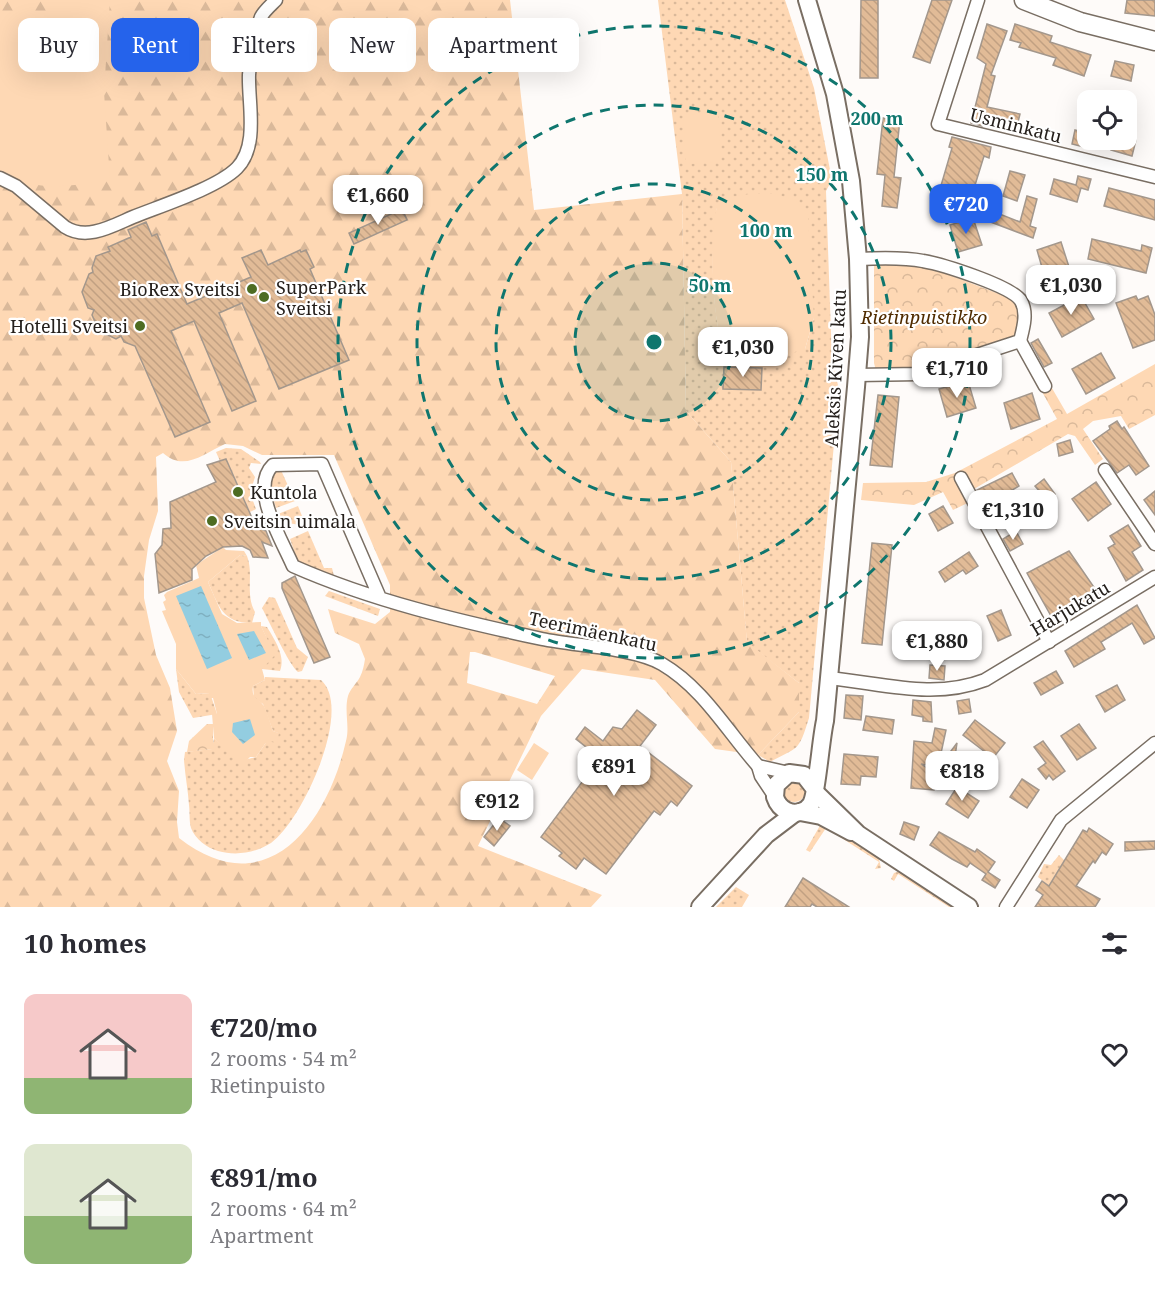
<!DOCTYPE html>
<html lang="en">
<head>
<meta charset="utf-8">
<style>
	:root { --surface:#fff; --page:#f2f2f3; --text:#2b2b33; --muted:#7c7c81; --accent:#2563eb }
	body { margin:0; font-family:"Noto Serif",serif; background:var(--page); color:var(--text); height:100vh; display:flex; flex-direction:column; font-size:22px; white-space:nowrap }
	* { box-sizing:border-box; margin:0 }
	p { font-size:20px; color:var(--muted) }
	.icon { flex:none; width:33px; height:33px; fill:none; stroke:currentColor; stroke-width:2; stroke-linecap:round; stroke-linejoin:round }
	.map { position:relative; height:907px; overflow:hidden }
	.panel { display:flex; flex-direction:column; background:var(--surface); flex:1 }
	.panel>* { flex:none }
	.hud { position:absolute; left:18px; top:18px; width:600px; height:54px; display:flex; gap:12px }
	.buttons { position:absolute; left:1077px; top:90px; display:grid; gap:12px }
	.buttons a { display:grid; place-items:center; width:60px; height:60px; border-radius:12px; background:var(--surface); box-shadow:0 6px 24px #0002; font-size:30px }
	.price { position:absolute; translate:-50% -51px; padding:0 14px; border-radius:12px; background:#fff; color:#222; font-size:20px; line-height:39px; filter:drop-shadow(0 2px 3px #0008) }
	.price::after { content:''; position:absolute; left:50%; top:36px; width:18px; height:14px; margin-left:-9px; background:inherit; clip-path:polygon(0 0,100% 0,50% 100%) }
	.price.on { background:var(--accent); color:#fff }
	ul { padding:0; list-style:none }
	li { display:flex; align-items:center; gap:18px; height:150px; padding:0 24px }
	li span { display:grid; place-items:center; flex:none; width:168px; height:120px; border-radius:12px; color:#555 }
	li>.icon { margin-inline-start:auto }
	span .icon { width:72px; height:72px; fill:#fffc; stroke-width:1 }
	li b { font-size:26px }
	h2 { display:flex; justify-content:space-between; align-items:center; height:72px; padding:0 24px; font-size:26px }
	.chip { padding:0 21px; border-radius:12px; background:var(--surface); box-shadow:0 6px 24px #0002; font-size:21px; line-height:54px }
	.chip.on { background:var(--accent); color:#fff }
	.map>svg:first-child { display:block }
	.grass { fill:url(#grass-dots); fill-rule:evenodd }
	.forest { fill:url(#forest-firs); fill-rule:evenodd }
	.park { fill:url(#park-crowns) }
	.pitch { fill:#fed8b4 }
	.water { fill:url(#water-ripples) }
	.building { fill:url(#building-back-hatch); stroke:#a3978c; stroke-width:1.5 }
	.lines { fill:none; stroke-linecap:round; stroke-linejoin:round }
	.minor-casing { stroke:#796e63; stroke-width:15 }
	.tertiary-casing { stroke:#796e63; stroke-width:20 }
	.secondary-casing { stroke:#796e63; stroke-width:21 }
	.minor { stroke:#fff; stroke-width:12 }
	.tertiary { stroke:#fff; stroke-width:16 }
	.secondary { stroke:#fff; stroke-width:18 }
	.ring { fill:none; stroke:#0f766e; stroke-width:3; stroke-dasharray:10 8 }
	.poi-dot { fill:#4d6c22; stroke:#fff; stroke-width:2 }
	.labels { text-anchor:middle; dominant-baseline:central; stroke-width:4.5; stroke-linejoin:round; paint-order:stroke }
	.street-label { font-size:18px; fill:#25201c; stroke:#fff }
	.poi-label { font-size:18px; fill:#25201c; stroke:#fff; text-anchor:start }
	.park-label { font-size:18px; font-style:italic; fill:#502c00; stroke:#fff }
	.centre { fill:#0f766e; stroke:#fff; stroke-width:3 }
	.ring-label { font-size:18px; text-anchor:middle; font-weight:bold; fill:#0f766e; stroke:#fff; stroke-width:4.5; stroke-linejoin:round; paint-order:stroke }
</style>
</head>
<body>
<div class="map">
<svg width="1155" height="907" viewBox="0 0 1155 907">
	<defs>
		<pattern id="grass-dots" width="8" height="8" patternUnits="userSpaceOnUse" patternTransform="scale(1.5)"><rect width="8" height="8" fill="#fed8b4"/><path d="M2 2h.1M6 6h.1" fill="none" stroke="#dab99a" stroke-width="1.8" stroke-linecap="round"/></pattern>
		<pattern id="forest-firs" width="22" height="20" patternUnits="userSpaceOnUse" patternTransform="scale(1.5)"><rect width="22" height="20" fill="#fed8b4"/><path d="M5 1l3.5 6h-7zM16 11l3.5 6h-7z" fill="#dab99a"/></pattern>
		<pattern id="park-crowns" width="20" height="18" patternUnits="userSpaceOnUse" patternTransform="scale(1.5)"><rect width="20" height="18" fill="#fed8b4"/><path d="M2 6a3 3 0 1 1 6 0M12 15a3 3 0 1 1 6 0" fill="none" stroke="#dab99a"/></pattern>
		<pattern id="water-ripples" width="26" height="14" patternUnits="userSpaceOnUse" patternTransform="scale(1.5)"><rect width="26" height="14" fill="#93cde0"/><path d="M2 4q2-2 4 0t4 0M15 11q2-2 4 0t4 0" fill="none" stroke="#7fb0c0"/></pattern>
		<pattern id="building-back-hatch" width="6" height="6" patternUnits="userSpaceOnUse" patternTransform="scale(1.5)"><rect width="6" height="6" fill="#e1bb97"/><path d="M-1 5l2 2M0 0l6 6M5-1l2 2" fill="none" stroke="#c1a082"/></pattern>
	</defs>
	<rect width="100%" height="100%" fill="#fefbf9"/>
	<g class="grass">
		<path d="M658,0H785L814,88L832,180L826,191L832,362L839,389L809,718C798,753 799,746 770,762L758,755L799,712V683L747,643L731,462L686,411L682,194ZM717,208L814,318L805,349L721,343C712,301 710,250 717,208Z"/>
		<polygon points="226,448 241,449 260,462 261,464 251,463 249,468 255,477 250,493 256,509 250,512 226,459 220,461 216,452"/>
		<polygon points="280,468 295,501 276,508 268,481"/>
		<polygon points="298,506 306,526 282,522 278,514"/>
		<polygon points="308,531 324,568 332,568 334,576 298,562 290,539"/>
		<path d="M240,555L247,556C254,574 245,594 255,612L252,623C222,623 219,606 208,582Z"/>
		<polygon points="329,591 380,609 378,616 325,596"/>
		<path d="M269,597L275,598L297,648L308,657L302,671L298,672C289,665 269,621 262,608Z"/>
		<path d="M261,626L267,627C275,640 286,657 280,671L262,669L270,646Z"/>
		<polygon points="176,669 196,694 210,693 217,714 193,718 179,692"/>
		<path d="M265,677L321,680C354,709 302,821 271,843C255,853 236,856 218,851C207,848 195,839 191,828C189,821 190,813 189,805C188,790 185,775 184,760L185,752L212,749L214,738L236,758L244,760L256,757L265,744L278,733L273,731L263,704L254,698L253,686L265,680Z"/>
		<circle cx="794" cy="791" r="11"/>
		<polygon points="822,822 878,855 881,868 875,869 879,862 826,828 810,852 806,850"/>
		<polygon points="1059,855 1065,861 1049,886 1038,877 1044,864 1051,865"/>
		<polygon points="900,871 958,907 949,907 898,874 894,881 891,879 894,873"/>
		<polygon points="736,887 749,895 742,907 716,907"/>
	</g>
	<path class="forest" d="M0,0H510L534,210L682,194L686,411L731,462L747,642L799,683V712L758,755L715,749L655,680L582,669L541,716L478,846L602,895L591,907H0ZM225,444L243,446L262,455H334L390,585V612L375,624L328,609L335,633L359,644L365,659C364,665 363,671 360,677C357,683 350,689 348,696C344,711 350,727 346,741C327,825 266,906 179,838L177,822L179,791L167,761L177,731L170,688L156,655L144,598V576L149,540L158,511L156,457L163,453C184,472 203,454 225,444ZM470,652H475L555,676L537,704L467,683Z"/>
	<g class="park">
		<polygon points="874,263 923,265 1010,298 1020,308 1019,330 1013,340 917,369 876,371 874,363"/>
		<polygon points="1155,364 1155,415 1129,429 1121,416 1093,421 1083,429 1103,459 1095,465 1075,436 1068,434 974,489 978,498 953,510 943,492 914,505 861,500 863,483 926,482 955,473 1057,419 1040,388 1049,383 1067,414"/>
		<polygon points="207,724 213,724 213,749 187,752 189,741"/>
	</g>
	<g class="pitch">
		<path d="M49,0H110L104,92L110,180C70,186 37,193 0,172V14L47,13Z"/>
		<polygon points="718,113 721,162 686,164 683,115"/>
		<path d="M749,194H774L796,200L808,216L814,318L805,349C788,354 743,367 728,355C712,341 708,228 717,208C718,205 723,201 726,198Z"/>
		<path d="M223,547L226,550L244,551L247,556L240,555L208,582L222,614L237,623L261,622V626L275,655L262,669L265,680L253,686C251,699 258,697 264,706C268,714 270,723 273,731L279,733L277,743L271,741L265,744L256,757H250L245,762L236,761L214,738L212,714H217L213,698H210L209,693L196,694L176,669V644L162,611L166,610L163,602L166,600L164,595L167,592L199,578L196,565Z"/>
		<polygon points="534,743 549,753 532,780 517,770"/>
	</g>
	<g class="water">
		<polygon points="201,586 232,658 207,669 176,596"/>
		<polygon points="254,631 266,653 249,660 237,634"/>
		<polygon points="250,719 255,735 243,744 232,732 233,723"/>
	</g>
	<g class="building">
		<polygon points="861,0 878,0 878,78 860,78"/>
		<polygon points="932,0 952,0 930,63 913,57"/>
		<polygon points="1127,0 1155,0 1155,16 1125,13"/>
		<polygon points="987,24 1007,31 991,75 995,76 987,107 1020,114 1016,130 983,123 982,126 971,123 986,64 977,58"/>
		<polygon points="1015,24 1052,36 1050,42 1091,55 1084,76 1053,65 1056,58 1019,47 1021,43 1010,40"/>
		<polygon points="1115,61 1134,65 1131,81 1111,76"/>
		<polygon points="883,118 900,119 894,177 901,178 897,208 882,206 885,175 877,174"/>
		<polygon points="1075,130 1088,133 1088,148 1072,144"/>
		<polygon points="952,137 991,147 989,158 984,156 971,198 940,189 952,148 949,147"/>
		<polygon points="1126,138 1136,140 1132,156 1111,150 1114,140"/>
		<polygon points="1010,171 1025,175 1017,201 1003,196"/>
		<polygon points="1078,176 1091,179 1088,190 1081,188 1077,202 1050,194 1054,179 1076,185"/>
		<polygon points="1109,188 1155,200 1155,220 1104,206"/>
		<polygon points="1027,196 1037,199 1030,226 1036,228 1033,238 988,221 992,211 1020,222"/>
		<polygon points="402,209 407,220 354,244 349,233"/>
		<polygon points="973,218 982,245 958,252 950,225"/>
		<polygon points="146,222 152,236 157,234 187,304 251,277 242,258 261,250 268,265 300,250 301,252 306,250 314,267 310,269 349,360 279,389 242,303 219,313 256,401 232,411 194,321 171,331 210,422 175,437 135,346 124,342 121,336 116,339 99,331 92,315 94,310 88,308 82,292 89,274 93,272 92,268 96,256 110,251 108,247 131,237 128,230"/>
		<polygon points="1092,239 1141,251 1142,245 1152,248 1146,273 1088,259"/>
		<polygon points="1061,242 1070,270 1045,278 1037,250"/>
		<polygon points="1081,296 1094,319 1062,337 1049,313"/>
		<polygon points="1136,296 1138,300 1148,296 1155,315 1155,340 1133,348 1116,303"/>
		<polygon points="1038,339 1052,363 1044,367 1031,343"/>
		<polygon points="1101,353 1115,378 1086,394 1072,369"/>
		<polygon points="724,367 762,368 761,390 723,389"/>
		<polygon points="968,381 976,408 947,417 939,389"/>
		<polygon points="1032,393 1040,419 1011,429 1004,403"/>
		<polygon points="878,395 899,397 892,467 870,465"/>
		<polygon points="1117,421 1122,429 1124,427 1149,466 1136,475 1129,465 1117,473 1093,441 1110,429 1109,426"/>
		<polygon points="1070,440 1073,452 1059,456 1057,444"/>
		<polygon points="226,459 256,527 266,531 272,546 262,542 268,558 253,557 250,550 242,546 223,547 206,556 192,569 192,580 159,593 155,554 162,545 163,529 171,528 170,502 216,482 207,465"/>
		<polygon points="1012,473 1019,486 990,503 988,500 984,503 977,490"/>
		<polygon points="1044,479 1055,494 1047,500 1035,486"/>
		<polygon points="1096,482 1111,504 1088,521 1072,499"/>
		<polygon points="1155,491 1155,515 1144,500"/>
		<polygon points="943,506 953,523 938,531 929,514"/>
		<polygon points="1044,509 1052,520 1042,527 1034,516"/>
		<polygon points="1128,525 1141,546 1132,552 1143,570 1126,581 1108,548 1115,544 1110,536"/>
		<polygon points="1016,531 1023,544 1010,551 1003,539"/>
		<polygon points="872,543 892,545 882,645 862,643"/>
		<polygon points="1069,551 1100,596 1079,608 1074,602 1051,616 1027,573"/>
		<polygon points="969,552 978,566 966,574 963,570 945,582 939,572"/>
		<polygon points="295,576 330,657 314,663 282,588 282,583"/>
		<polygon points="1137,605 1155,638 1144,644 1132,623 1101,642 1105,649 1074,667 1065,651"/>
		<polygon points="1001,610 1011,635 998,641 987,616"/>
		<polygon points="930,665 945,666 944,680 929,678"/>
		<polygon points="1056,671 1063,683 1041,695 1034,683"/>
		<polygon points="1117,685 1125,700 1105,712 1096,696"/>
		<polygon points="846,695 863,696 861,720 844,718"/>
		<polygon points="969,699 971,712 959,714 957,701"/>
		<polygon points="913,700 931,702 932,722 923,721 923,717 912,715"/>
		<polygon points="637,710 656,725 640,746 692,786 677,806 671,801 660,815 654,811 606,874 584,858 576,869 559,856 562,853 541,837 600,758 576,739 585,727 603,741 613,727 622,729"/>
		<polygon points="866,716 894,720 892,734 863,730"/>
		<polygon points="975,720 1005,743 993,758 963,735"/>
		<polygon points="1079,724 1096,748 1077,760 1061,736"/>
		<polygon points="935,728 946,730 938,767 921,764 936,774 934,790 911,788 914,741 932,743"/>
		<polygon points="1043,741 1065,771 1053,780 1049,775 1046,779 1038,769 1046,763 1034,747"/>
		<polygon points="957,743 953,770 939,767"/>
		<polygon points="844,754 878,757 876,777 861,776 860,785 841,784"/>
		<polygon points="1022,779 1039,790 1027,808 1010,797"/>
		<polygon points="957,787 979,801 968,818 946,804"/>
		<polygon points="499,818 510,826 494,846 484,837"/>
		<polygon points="904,822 919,827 914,840 900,834"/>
		<polygon points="1089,828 1113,844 1106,855 1102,852 1095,863 1093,861 1076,886 1100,899 1095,907 1035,907 1043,895 1036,890 1042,881 1049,886 1083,830 1087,832"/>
		<polygon points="939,832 975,852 977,849 995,862 988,872 1000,880 995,888 982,880 986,874 970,863 967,867 952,859 930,845"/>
		<polygon points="1155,841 1155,849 1125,851 1125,842"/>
		<polygon points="803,878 849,907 817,907 812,904 810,907 785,907"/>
	</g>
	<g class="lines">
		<g class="minor-casing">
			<g id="minor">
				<polyline points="978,0 938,124 1155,177"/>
				<path d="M0,178L16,186L65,227C87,241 112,226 133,217C160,206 217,188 237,168C259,146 248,103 249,75C250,58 254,34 261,17C264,11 271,5 276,0"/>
				<polyline points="1020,341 1045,386"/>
				<path d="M857,375L919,374L1020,341C1023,329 1028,313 1021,301C1012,286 941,264 923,261C903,257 878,258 858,259"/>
				<polyline points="1105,470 1155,544"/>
				<polyline points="961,478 1049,642"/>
				<path d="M380,598L322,464L273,465C249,488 282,540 293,566C372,601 459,621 542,639C576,646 634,648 662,664C703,688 727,731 758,766L761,776L775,797"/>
				<path d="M828,678C882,683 933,700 985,680L1155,577"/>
				<polyline points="758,766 789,773"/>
				<polyline points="1006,907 1061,820 1155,743"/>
			</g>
		</g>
		<g class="tertiary-casing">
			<g id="tertiary">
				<path d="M807,0L835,94L851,181L858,259L860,337L856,387L825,721C821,737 817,794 811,804C806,812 795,815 787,811C780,808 777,803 775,797L776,785L789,773L804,775L814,788"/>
				<polyline points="815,792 858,834 969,907"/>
				<polyline points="800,812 821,816 851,832"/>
				<polyline points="700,907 766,835 795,813"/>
			</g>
		</g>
		<g class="secondary-casing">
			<polyline id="secondary" points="1024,0 1080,22 1155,41"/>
		</g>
		<use href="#minor" class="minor"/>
		<use href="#tertiary" class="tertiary"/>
		<use href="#secondary" class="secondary"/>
	</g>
	<circle cx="654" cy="342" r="79" fill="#0f766e" fill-opacity=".12"/>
	<g class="ring">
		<circle cx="654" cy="342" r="79"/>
		<circle cx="654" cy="342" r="158"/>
		<circle cx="654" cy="342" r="237"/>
		<circle cx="654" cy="342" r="316"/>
	</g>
	<g class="poi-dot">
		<circle cx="252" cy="289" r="6"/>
		<circle cx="264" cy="297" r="6"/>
		<circle cx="140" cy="326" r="6"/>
		<circle cx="238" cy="492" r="6"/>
		<circle cx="212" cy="521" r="6"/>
	</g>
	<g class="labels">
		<g class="street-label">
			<text transform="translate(1016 125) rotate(14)">Usminkatu</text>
			<text transform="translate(835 368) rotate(-87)">Aleksis Kiven katu</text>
			<text transform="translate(1070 608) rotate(-31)">Harjukatu</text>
			<text transform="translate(593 631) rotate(12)">Teerimäenkatu</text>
		</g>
		<g class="poi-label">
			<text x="276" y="287">SuperPark<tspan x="276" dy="21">Sveitsi</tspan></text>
			<text x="240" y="289" text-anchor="end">BioRex Sveitsi</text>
			<text x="128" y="326" text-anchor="end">Hotelli Sveitsi</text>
			<text x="250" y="492">Kuntola</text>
			<text x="224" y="521">Sveitsin uimala</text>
		</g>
		<g class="park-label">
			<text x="924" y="317">Rietinpuistikko</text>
		</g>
	</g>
	<circle cx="654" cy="342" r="9" class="centre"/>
	<g class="ring-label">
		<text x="877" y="125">200 m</text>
		<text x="822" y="181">150 m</text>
		<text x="766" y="237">100 m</text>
		<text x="710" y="292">50 m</text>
	</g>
</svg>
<div class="buttons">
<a><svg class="icon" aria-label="locate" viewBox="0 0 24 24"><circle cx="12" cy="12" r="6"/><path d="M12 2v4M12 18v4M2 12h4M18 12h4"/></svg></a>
</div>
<b class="price" style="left:378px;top:226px">€1,660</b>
<b class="price on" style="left:966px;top:235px">€720</b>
<b class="price" style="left:1071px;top:316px">€1,030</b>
<b class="price" style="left:743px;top:378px">€1,030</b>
<b class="price" style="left:957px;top:399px">€1,710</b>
<b class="price" style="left:1013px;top:541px">€1,310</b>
<b class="price" style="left:937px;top:672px">€1,880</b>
<b class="price" style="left:614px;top:797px">€891</b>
<b class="price" style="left:962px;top:802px">€818</b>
<b class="price" style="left:497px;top:832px">€912</b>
<div class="hud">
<a class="chip">Buy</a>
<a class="chip on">Rent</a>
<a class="chip">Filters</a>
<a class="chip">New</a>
<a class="chip">Apartment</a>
</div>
</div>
<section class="panel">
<h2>10 homes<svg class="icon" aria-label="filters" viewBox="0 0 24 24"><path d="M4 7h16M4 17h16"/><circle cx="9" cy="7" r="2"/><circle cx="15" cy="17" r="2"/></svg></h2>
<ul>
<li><span style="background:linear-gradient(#f6c9c9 70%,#8fb573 0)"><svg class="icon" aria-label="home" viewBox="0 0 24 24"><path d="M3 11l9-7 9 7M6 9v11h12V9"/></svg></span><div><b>€720/mo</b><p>2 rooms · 54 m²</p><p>Rietinpuisto</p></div><svg class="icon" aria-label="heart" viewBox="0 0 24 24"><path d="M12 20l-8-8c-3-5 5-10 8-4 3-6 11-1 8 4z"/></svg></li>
<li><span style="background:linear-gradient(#dfe7d0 60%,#8fb573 0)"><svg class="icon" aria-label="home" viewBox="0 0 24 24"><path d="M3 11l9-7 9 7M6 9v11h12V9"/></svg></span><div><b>€891/mo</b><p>2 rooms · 64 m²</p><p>Apartment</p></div><svg class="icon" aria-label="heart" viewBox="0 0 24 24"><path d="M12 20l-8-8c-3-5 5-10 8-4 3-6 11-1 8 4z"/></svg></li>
</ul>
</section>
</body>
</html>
